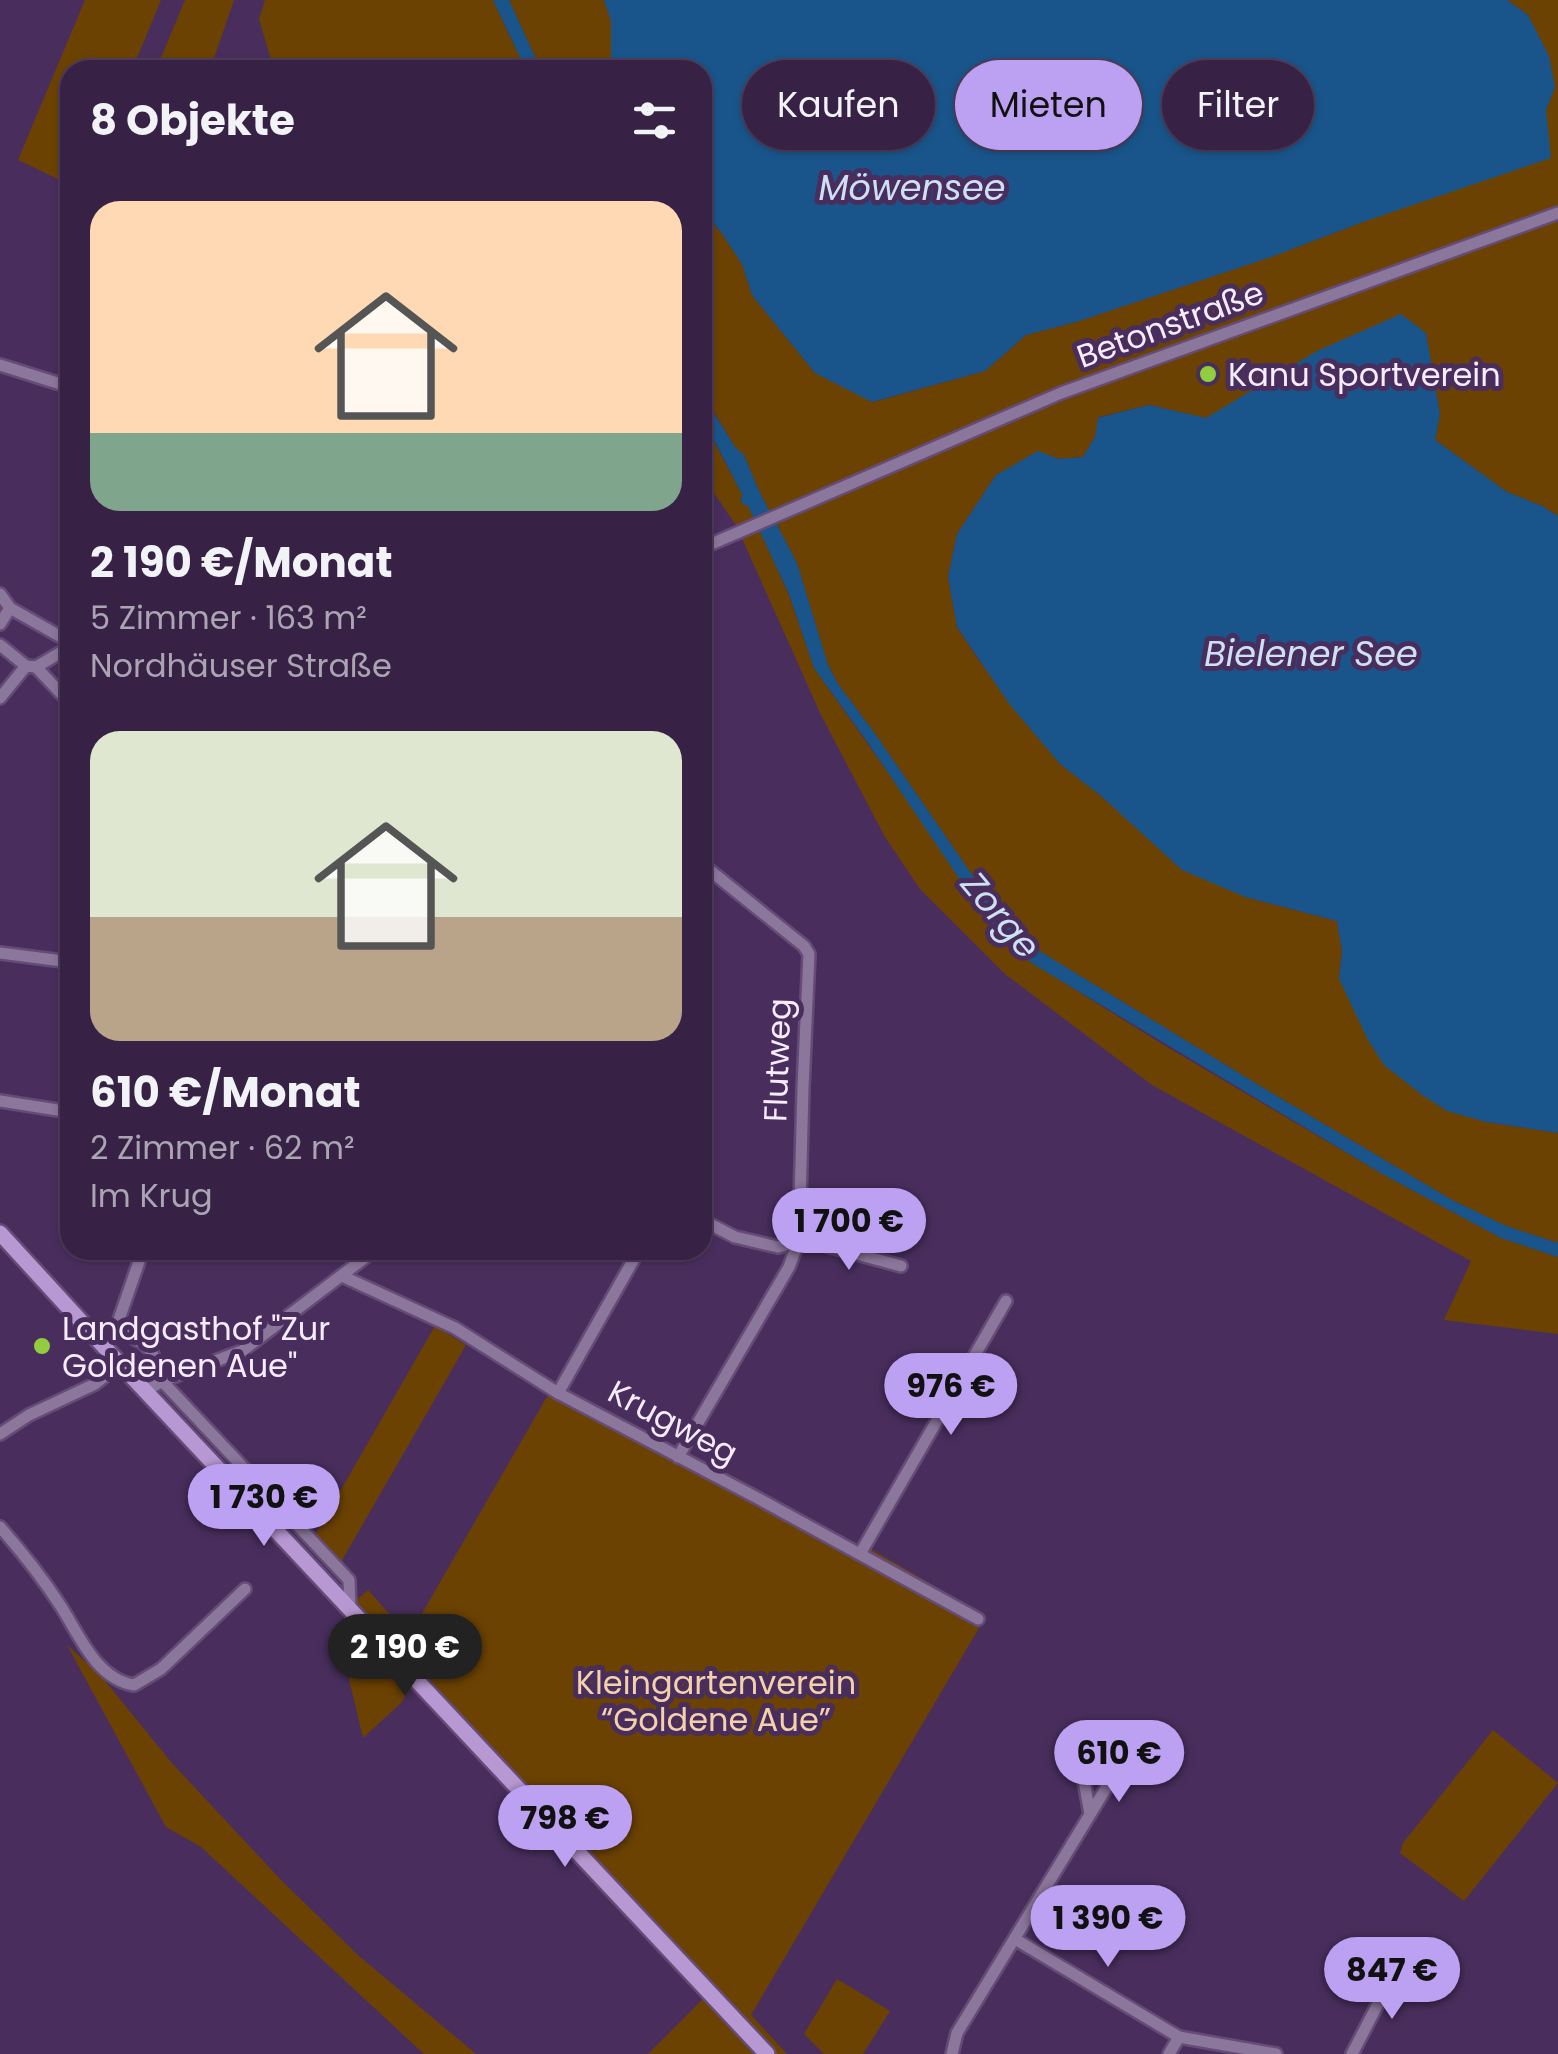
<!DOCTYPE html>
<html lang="de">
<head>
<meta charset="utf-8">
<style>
	:root { --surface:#372246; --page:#422f51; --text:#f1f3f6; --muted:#aaa4b3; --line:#513f5f; --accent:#bca0f2 }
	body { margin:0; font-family:Poppins,sans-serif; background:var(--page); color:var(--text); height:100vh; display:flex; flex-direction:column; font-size:38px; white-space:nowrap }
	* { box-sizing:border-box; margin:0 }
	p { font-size:32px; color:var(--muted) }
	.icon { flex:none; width:55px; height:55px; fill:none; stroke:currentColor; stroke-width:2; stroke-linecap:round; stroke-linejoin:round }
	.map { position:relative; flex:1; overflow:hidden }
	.sheet { position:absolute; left:60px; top:60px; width:652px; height:1200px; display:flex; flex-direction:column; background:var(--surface); border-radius:30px; box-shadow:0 2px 8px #0004,0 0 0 2px var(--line) }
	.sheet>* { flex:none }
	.banner { position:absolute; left:742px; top:60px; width:665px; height:90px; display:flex; gap:20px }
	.price { position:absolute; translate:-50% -85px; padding:0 22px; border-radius:35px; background:var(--accent); color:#111; font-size:32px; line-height:65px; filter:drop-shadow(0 2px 5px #0008) }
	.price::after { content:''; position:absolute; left:50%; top:60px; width:30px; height:22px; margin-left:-15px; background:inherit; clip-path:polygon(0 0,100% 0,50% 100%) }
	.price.on { background:#222; color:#fff }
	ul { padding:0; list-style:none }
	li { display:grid; align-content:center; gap:20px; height:530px; padding:0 30px }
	li span { display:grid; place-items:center; height:310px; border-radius:30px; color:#555 }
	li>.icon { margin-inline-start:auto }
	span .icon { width:180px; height:180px; fill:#fffc; stroke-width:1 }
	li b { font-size:42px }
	h2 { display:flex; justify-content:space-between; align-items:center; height:120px; padding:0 30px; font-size:42px }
	.pill { padding:0 35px; border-radius:45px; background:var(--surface); box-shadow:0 2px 8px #0004,0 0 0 2px var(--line); font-size:35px; line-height:90px }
	.pill.on { background:var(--accent); color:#111 }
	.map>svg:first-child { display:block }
	.green { fill:#6c4202 }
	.water { fill:#19558a }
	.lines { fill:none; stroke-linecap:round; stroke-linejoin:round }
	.minor-casing { stroke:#654c77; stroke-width:16 }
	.secondary-casing { stroke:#654c77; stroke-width:20 }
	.minor { stroke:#8c779c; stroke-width:11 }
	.secondary { stroke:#b898d2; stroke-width:15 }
	.poi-dot { fill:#92cd3f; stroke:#492e5d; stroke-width:4 }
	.labels { text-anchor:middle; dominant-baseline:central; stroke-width:10; stroke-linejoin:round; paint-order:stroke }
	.street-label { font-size:32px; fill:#f6ecfe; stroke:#492e5d }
	.poi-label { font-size:32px; fill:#f6ecfe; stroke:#492e5d; text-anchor:start }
	.park-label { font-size:32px; fill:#f5d1aa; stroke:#492e5d }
	.water-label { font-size:35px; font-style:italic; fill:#cee0f3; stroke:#492e5d }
</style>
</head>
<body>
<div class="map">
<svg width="1558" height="2054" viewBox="0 0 1558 2054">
	<rect width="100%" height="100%" fill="#492e5d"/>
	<g class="green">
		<polygon points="85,0 161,0 132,70 70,70 70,156 60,180 18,160"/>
		<polygon points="185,0 234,0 210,70 156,70"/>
		<polygon points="265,0 493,0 526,70 274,70 259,19"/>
		<polygon points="509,0 604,0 611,21 611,70 541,70"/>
		<polygon points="1507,0 1558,0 1558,516 1542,506 1507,492 1435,440 1440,414 1426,334 1205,418 1149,405 1099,417 1095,437 1083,457 1059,459 1038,452 996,475 957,534 948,577 957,627 978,659 1060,764 1101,796 1245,897 1337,921 1342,951 1339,979 1486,1122 1558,1133 1558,1243 1506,1226 1452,1200 1275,1095 1023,941 1001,917 876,735 838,684 828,665 797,563 759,491 744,455 735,447 703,394 702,210 723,235 742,264 752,295 815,373 873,402 985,371 1026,335 1076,322 1271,257 1363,222 1546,110 1555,87 1528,15"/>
		<polygon points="702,419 743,496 740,500 743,504 748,505 789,595 814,668 1015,952 1162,1044 1384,1175 1501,1238 1558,1257 1558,1334 1444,1320 1471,1261 1152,1085 1005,974 920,889 885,837 821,715 736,525 703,477"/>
		<polygon points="435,1326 466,1345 341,1562 315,1535"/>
		<polygon points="548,1395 864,1561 871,1549 986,1616 751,2015 787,2054 648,2054 703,1999 411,1688 401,1703 363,1738 349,1679 375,1648 342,1612 368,1590 409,1636"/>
		<polygon points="67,1645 101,1676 171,1762 280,1879 359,1956 476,2054 424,2054 201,1847 166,1827"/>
		<polygon points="1493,1730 1558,1783 1464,1901 1400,1853 1403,1843"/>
		<polygon points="837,1979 890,2011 863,2054 824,2054 804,2034"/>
	</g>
	<g class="water">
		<polygon points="493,0 509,0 541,70 526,70"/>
		<polygon points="604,0 1507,0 1528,15 1549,56 1555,87 1546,110 1551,158 1363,222 1271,257 1076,322 1026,335 985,371 872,402 815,373 752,295 742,264 723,235 703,210 702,70 611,70 611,21"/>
		<polygon points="1401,314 1426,333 1440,414 1435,440 1507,492 1542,506 1558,516 1558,1133 1486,1122 1447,1111 1422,1095 1384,1065 1368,1040 1339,979 1342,951 1337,921 1245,897 1182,870 1101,796 1060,764 1010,705 957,627 948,577 957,534 996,475 1038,451 1059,459 1083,457 1095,437 1098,418 1149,405 1206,418 1317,351"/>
		<polygon points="702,394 735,447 744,455 759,491 797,563 828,665 838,684 876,735 1001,917 1023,941 1275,1095 1452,1200 1506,1226 1558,1243 1558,1257 1501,1238 1384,1175 1038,967 1015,952 995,932 868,743 814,668 789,594 748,506 743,504 740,499 743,496 703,419"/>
	</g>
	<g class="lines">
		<g class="minor-casing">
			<g id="minor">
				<polyline points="0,365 70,387"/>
				<polyline points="702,548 1061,393 1558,213"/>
				<polyline points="0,594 10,608 70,642"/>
				<polyline points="0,624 10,608"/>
				<polyline points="0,645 26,666 36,667 70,703"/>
				<polyline points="36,667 70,647"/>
				<polyline points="0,698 26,666"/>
				<polyline points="0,953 70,962"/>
				<polyline points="0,1101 70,1112"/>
				<polyline points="702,1220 735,1237 778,1247 805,1240 901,1266"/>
				<polyline points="342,1276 455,1328 558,1393 761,1500 978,1619"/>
				<polyline points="116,1328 144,1344 152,1352 162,1381 349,1580 350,1607"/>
				<polyline points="102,1344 116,1328 143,1250"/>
				<polyline points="146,1391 162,1381 242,1351 375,1250"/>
				<polyline points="558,1393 639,1250"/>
				<polyline points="0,1434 29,1415 95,1384 120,1364"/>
				<polyline points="678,1457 789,1267 799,1240 803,1088 809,954 804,946 702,864"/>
				<path d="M0,1527C22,1552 44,1580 62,1608C80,1637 97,1679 134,1685L161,1669L245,1589"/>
				<polyline points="860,1554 1006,1301"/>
				<polyline points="1015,1939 1179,2037"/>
				<polyline points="952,2054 957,2033 1111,1780 1108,1771 1100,1765 1089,1767 1083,1775 1090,1814"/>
				<polyline points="1169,2054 1179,2037 1276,2054"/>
				<polyline points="1352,2054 1380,2000 1385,1975"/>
			</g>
		</g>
		<g class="secondary-casing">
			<polyline id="secondary" points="0,1233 120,1364 767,2054"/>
		</g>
		<use href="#minor" class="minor"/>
		<use href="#secondary" class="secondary"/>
	</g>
	<g class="poi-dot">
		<circle cx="1208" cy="374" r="10"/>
		<circle cx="42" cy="1346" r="10"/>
	</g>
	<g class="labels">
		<g class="street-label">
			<text transform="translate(1170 324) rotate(-20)">Betonstraße</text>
			<text transform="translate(777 1060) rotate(-88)">Flutweg</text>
			<text transform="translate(673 1422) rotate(28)">Krugweg</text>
		</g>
		<g class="poi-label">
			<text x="1228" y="374">Kanu Sportverein</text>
			<text x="62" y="1328">Landgasthof "Zur<tspan x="62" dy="37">Goldenen Aue"</tspan></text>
		</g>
		<g class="park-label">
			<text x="716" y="1682">Kleingartenverein<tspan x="716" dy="37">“Goldene Aue”</tspan></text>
		</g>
		<g class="water-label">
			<text x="912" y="187">Möwensee</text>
			<text x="1311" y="653">Bielener See</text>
			<text transform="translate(1001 915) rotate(50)">Zorge</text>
		</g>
	</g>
</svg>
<b class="price" style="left:849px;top:1273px">1 700 €</b>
<b class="price" style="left:951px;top:1438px">976 €</b>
<b class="price" style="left:264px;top:1549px">1 730 €</b>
<b class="price on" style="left:405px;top:1699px">2 190 €</b>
<b class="price" style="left:1119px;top:1805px">610 €</b>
<b class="price" style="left:565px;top:1870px">798 €</b>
<b class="price" style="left:1108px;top:1970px">1 390 €</b>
<b class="price" style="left:1392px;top:2022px">847 €</b>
<div class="banner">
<a class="pill">Kaufen</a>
<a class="pill on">Mieten</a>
<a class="pill">Filter</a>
</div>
<section class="sheet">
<h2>8 Objekte<svg class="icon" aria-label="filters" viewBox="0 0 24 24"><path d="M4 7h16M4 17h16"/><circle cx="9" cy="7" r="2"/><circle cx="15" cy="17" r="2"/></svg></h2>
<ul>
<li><span style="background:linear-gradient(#ffd9b3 75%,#7fa58c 0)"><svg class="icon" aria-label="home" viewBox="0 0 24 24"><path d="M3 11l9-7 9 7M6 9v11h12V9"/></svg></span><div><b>2 190 €/Monat</b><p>5 Zimmer · 163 m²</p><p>Nordhäuser Straße</p></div></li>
<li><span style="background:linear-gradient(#dfe7d0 60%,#b9a48a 0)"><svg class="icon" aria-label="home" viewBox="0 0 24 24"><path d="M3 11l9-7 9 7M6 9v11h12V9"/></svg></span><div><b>610 €/Monat</b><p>2 Zimmer · 62 m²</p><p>Im Krug</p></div></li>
</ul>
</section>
</div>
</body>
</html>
